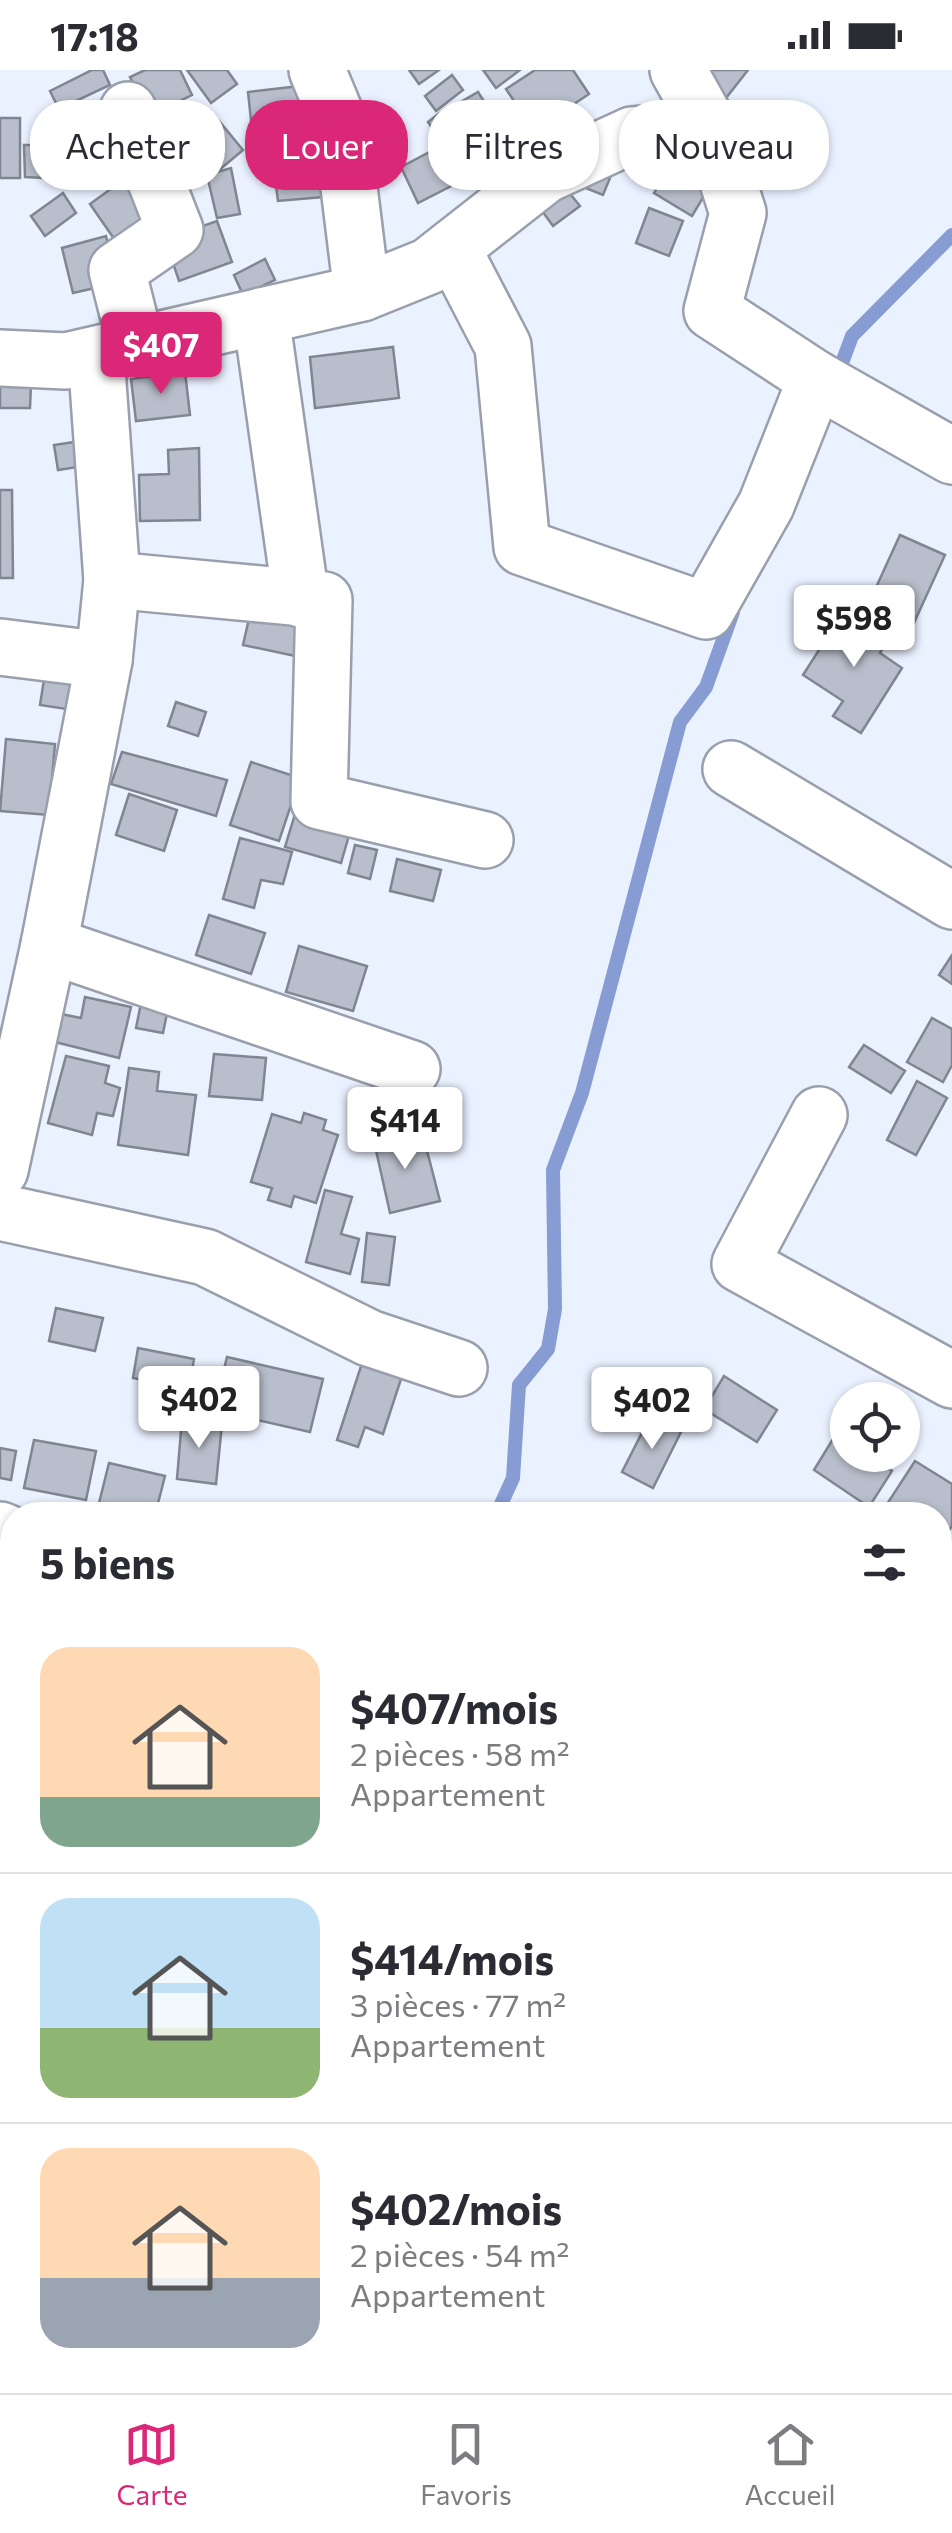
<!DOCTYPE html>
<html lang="fr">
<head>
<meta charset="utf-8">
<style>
	:root { --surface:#fff; --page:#f2f2f3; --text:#2b2b33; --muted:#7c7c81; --line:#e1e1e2; --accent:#db2777 }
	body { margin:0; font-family:Commissioner,sans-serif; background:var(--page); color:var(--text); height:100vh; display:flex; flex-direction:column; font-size:38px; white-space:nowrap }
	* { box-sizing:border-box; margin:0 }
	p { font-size:32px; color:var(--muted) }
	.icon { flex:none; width:55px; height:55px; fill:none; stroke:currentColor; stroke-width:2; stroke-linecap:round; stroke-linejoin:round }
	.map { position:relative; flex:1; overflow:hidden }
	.side { position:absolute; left:0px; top:1432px; width:952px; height:892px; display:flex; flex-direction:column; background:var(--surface); border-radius:40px 40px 0 0; box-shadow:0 2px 8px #0004 }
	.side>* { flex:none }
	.banner { position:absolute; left:30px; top:30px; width:892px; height:90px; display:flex; gap:20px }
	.tools { position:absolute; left:830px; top:1312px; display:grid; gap:20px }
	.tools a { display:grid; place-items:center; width:90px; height:90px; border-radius:50%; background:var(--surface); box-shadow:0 2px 8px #0004; font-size:50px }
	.price { position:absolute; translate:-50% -85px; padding:0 22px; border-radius:10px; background:#fff; color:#222; font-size:32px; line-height:65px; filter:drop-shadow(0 2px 5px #0008) }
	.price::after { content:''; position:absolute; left:50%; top:60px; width:30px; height:22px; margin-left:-15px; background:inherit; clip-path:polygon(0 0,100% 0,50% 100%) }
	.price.active { background:var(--accent); color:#fff }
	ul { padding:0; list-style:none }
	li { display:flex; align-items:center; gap:30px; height:250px; padding:0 40px }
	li+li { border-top:2px solid var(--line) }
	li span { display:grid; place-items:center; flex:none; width:280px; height:200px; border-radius:30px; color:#555 }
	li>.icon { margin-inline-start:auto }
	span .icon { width:120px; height:120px; fill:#fffc; stroke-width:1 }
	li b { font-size:42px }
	h2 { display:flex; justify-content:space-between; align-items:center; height:120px; padding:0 40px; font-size:42px }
	.pill { padding:0 35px; border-radius:40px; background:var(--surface); box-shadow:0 2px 8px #0004; font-size:35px; line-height:90px }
	.pill.active { background:var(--accent); color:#fff }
	.status { display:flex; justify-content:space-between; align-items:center; height:70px; padding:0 50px; background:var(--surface); direction:ltr }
	.status svg { height:28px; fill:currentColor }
	.tabs { display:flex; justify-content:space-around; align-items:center; height:140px; border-top:2px solid var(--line); background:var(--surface); font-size:28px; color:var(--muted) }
	.tabs a { display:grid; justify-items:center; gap:5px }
	.tabs .active { color:var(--accent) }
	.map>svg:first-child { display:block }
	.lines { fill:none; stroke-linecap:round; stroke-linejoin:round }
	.stream { stroke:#869cd2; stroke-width:14 }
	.building { fill:#b8becb; stroke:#808592; stroke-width:2.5 }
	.minor-casing { stroke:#999fac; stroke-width:60 }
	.minor { stroke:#fff; stroke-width:55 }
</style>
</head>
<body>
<div class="status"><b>17:18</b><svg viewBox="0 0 49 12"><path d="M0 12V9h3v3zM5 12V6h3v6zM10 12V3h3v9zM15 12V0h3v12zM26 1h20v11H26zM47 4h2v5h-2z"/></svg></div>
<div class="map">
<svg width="952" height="2323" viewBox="0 0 952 2323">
	<rect width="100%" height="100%" fill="#eaf1ff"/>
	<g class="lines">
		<g class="stream">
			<polyline points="836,309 852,266 952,165"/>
			<polyline points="496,1445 513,1408 519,1315 548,1279 555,1239 553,1100 582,1023 680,652 706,617 733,542"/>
			<polyline points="288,2323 299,2312"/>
		</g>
	</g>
	<g class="building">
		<polygon points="92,0 103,0 110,15 59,39 50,21"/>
		<polygon points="145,0 180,0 192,25 149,46 130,7"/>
		<polygon points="187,0 227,0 237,14 211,33"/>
		<polygon points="409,0 439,0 419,14"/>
		<polygon points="483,0 520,0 496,18"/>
		<polygon points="535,0 573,0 589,24 534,61 506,19"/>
		<polygon points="696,0 748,0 719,37"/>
		<polygon points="452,5 463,20 436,41 425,26"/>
		<polygon points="309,15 315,63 253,69 248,22"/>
		<polygon points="478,22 498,53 474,68 454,36"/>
		<polygon points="446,38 458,53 439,68 428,52"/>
		<polygon points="112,44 127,91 66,111 51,62"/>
		<polygon points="215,46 243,80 218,101 189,66"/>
		<rect x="0" y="48" width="20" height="60"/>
		<polygon points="513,50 539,84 502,113 476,79"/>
		<polygon points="684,73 722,96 692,146 654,123"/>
		<polygon points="24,75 42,75 43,108 25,107"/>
		<polygon points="443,75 461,111 418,133 401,97"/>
		<polygon points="329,81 334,126 278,131 272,86"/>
		<polygon points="231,98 240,144 217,148 207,105"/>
		<polygon points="585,98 610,108 603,125 578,115"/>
		<polygon points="130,105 157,144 117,173 90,134"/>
		<polygon points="562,114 580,136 553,156 537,134"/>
		<polygon points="63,123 76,143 45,166 31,146"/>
		<polygon points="649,138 683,151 669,186 636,173"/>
		<polygon points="217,151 232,192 179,211 165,169"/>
		<polygon points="106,166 117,213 73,223 62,178"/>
		<polygon points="265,189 275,210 243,225 234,205"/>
		<polygon points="393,277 399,328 315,338 310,287"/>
		<polygon points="185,302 190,345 136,351 131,309"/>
		<polygon points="0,313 31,314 30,338 0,338"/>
		<polygon points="81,371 84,396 58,400 54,375"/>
		<polygon points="199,378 200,450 140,451 139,405 169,404 168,380"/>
		<polygon points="0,420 12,420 13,508 0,508"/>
		<polygon points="900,465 945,485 907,568 862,548"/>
		<polygon points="255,522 326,537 314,590 243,575"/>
		<polygon points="844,541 888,570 880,583 902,598 861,663 833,646 843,631 803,605"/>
		<polygon points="50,571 92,616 73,640 40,635"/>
		<polygon points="176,632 206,642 198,666 168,656"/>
		<polygon points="6,669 55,674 49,745 0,741"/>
		<polygon points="122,682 227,710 216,746 111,714"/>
		<polygon points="251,692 300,708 279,771 230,755"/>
		<polygon points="129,724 177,740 164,781 116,765"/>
		<polygon points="299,731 354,748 341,793 285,777"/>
		<polygon points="240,768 292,782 283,814 261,810 254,838 223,829"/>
		<polygon points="355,775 377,780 370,809 348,803"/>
		<polygon points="397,789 441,800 433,831 390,821"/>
		<polygon points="209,845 265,863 251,904 196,885"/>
		<polygon points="299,876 367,896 353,941 286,922"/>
		<polygon points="952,885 952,914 939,905"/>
		<polygon points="149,893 176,899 163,963 136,958"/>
		<polygon points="85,927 131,937 119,988 55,972 61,944 81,948"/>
		<polygon points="932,948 952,959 952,995 943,1012 907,992"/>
		<polygon points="864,975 905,1001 891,1023 849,997"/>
		<polygon points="214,984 266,988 262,1030 209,1026"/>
		<polygon points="66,986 109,996 105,1013 120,1018 113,1046 97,1043 92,1065 48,1053"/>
		<polygon points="129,998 159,1002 157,1021 196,1025 188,1085 118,1075"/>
		<polygon points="917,1011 947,1028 916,1085 887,1070"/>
		<polygon points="304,1043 326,1050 323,1060 338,1065 316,1133 294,1126 291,1137 268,1130 272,1118 251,1112 272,1044 301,1053"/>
		<polygon points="404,1060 407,1074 424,1069 440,1131 390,1143 373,1067"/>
		<polygon points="325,1120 352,1127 341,1164 359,1169 350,1204 306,1192"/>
		<polygon points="367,1163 395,1167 389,1215 362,1212"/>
		<polygon points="56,1238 103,1248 95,1281 49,1271"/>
		<polygon points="138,1278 194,1289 189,1319 133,1308"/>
		<polygon points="227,1287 323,1309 310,1362 214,1340"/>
		<polygon points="362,1293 402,1306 383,1364 365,1357 358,1377 337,1370"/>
		<polygon points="724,1306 777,1340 757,1372 704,1339"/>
		<polygon points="650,1347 681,1362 653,1418 622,1402"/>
		<polygon points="182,1349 222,1354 216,1414 177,1409"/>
		<polygon points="836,1364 848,1372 848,1385 867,1385 892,1401 869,1437 814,1400"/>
		<polygon points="34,1370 96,1381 86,1430 24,1418"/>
		<polygon points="0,1378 16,1381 11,1410 0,1408"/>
		<polygon points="915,1391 952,1414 952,1456 943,1469 940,1467 940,1445 905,1445 887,1434"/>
		<polygon points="109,1393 165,1406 155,1445 112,1445 97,1441"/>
		<polygon points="0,1594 12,1594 12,1631 5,1631 6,1677 0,1677"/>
		<polygon points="940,1954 952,1961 952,2020 942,2035"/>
		<polygon points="3,2083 12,2089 12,2108 0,2126 0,2087"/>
		<polygon points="622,2312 633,2312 652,2323 616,2323"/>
		<polygon points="687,2312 698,2312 717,2323 682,2323"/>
		<polygon points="767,2312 848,2312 842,2323 785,2323"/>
	</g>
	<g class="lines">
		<g class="minor-casing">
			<g id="minor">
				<polyline points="317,0 342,60 362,223"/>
				<polyline points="678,0 711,59 738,143 712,241 816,309 952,386"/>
				<polyline points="128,40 175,160 117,200 136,275"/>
				<polyline points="452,178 503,276 522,477 706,541 766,435 816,309"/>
				<polyline points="261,246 301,529"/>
				<polyline points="0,288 66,291 362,223 429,196 545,105 632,65 711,59"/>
				<polyline points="112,510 324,530 319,731 485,770"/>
				<polyline points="0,577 104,590"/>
				<polyline points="731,699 952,831"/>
				<polyline points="49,875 412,999"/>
				<polyline points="819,1045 740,1194 952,1310"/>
				<polyline points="0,1100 49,875 104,590 112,510 96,285"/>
				<polyline points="0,1142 205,1187 369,1268 459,1298"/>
				<polyline points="0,1460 12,1465"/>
				<polyline points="940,1686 952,1664"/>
				<polyline points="940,1748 952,1756"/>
				<polyline points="0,1906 12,1909"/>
				<polyline points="940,2218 952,2225"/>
				<polyline points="0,2280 12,2287"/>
				<polyline points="60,2312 80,2323"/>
			</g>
		</g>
		<use href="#minor" class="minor"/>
	</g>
</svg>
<div class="tools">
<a><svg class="icon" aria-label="locate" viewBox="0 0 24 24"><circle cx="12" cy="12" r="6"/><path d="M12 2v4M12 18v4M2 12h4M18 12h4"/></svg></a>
</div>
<b class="price active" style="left:161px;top:327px">$407</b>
<b class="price" style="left:854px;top:600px">$598</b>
<b class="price" style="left:405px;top:1102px">$414</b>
<b class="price" style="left:199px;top:1381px">$402</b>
<b class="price" style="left:652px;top:1382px">$402</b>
<div class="banner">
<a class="pill">Acheter</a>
<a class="pill active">Louer</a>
<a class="pill">Filtres</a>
<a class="pill">Nouveau</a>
</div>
<section class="side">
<h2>5 biens<svg class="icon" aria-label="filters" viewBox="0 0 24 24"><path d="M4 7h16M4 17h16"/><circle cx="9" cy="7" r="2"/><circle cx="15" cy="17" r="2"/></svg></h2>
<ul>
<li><span style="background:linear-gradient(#ffd9b3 75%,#7fa58c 0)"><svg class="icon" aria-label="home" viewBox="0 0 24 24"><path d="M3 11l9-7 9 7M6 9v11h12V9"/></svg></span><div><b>$407/mois</b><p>2 pièces · 58 m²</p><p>Appartement</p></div></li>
<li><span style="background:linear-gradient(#bfe0f5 65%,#8fb573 0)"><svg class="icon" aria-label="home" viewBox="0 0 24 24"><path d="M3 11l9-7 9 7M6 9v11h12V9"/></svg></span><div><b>$414/mois</b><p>3 pièces · 77 m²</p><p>Appartement</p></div></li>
<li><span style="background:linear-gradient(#ffd9b3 65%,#9aa5b1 0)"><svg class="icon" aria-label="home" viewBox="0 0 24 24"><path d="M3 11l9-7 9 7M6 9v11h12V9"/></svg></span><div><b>$402/mois</b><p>2 pièces · 54 m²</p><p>Appartement</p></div></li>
</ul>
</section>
</div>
<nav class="tabs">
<a class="active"><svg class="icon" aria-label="map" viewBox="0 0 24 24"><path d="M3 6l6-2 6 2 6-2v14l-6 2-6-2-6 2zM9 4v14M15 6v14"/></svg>Carte</a>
<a><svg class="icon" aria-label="saved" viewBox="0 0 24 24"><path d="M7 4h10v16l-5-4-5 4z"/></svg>Favoris</a>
<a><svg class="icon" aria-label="home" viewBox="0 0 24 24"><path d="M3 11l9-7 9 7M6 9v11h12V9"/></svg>Accueil</a>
</nav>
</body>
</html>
